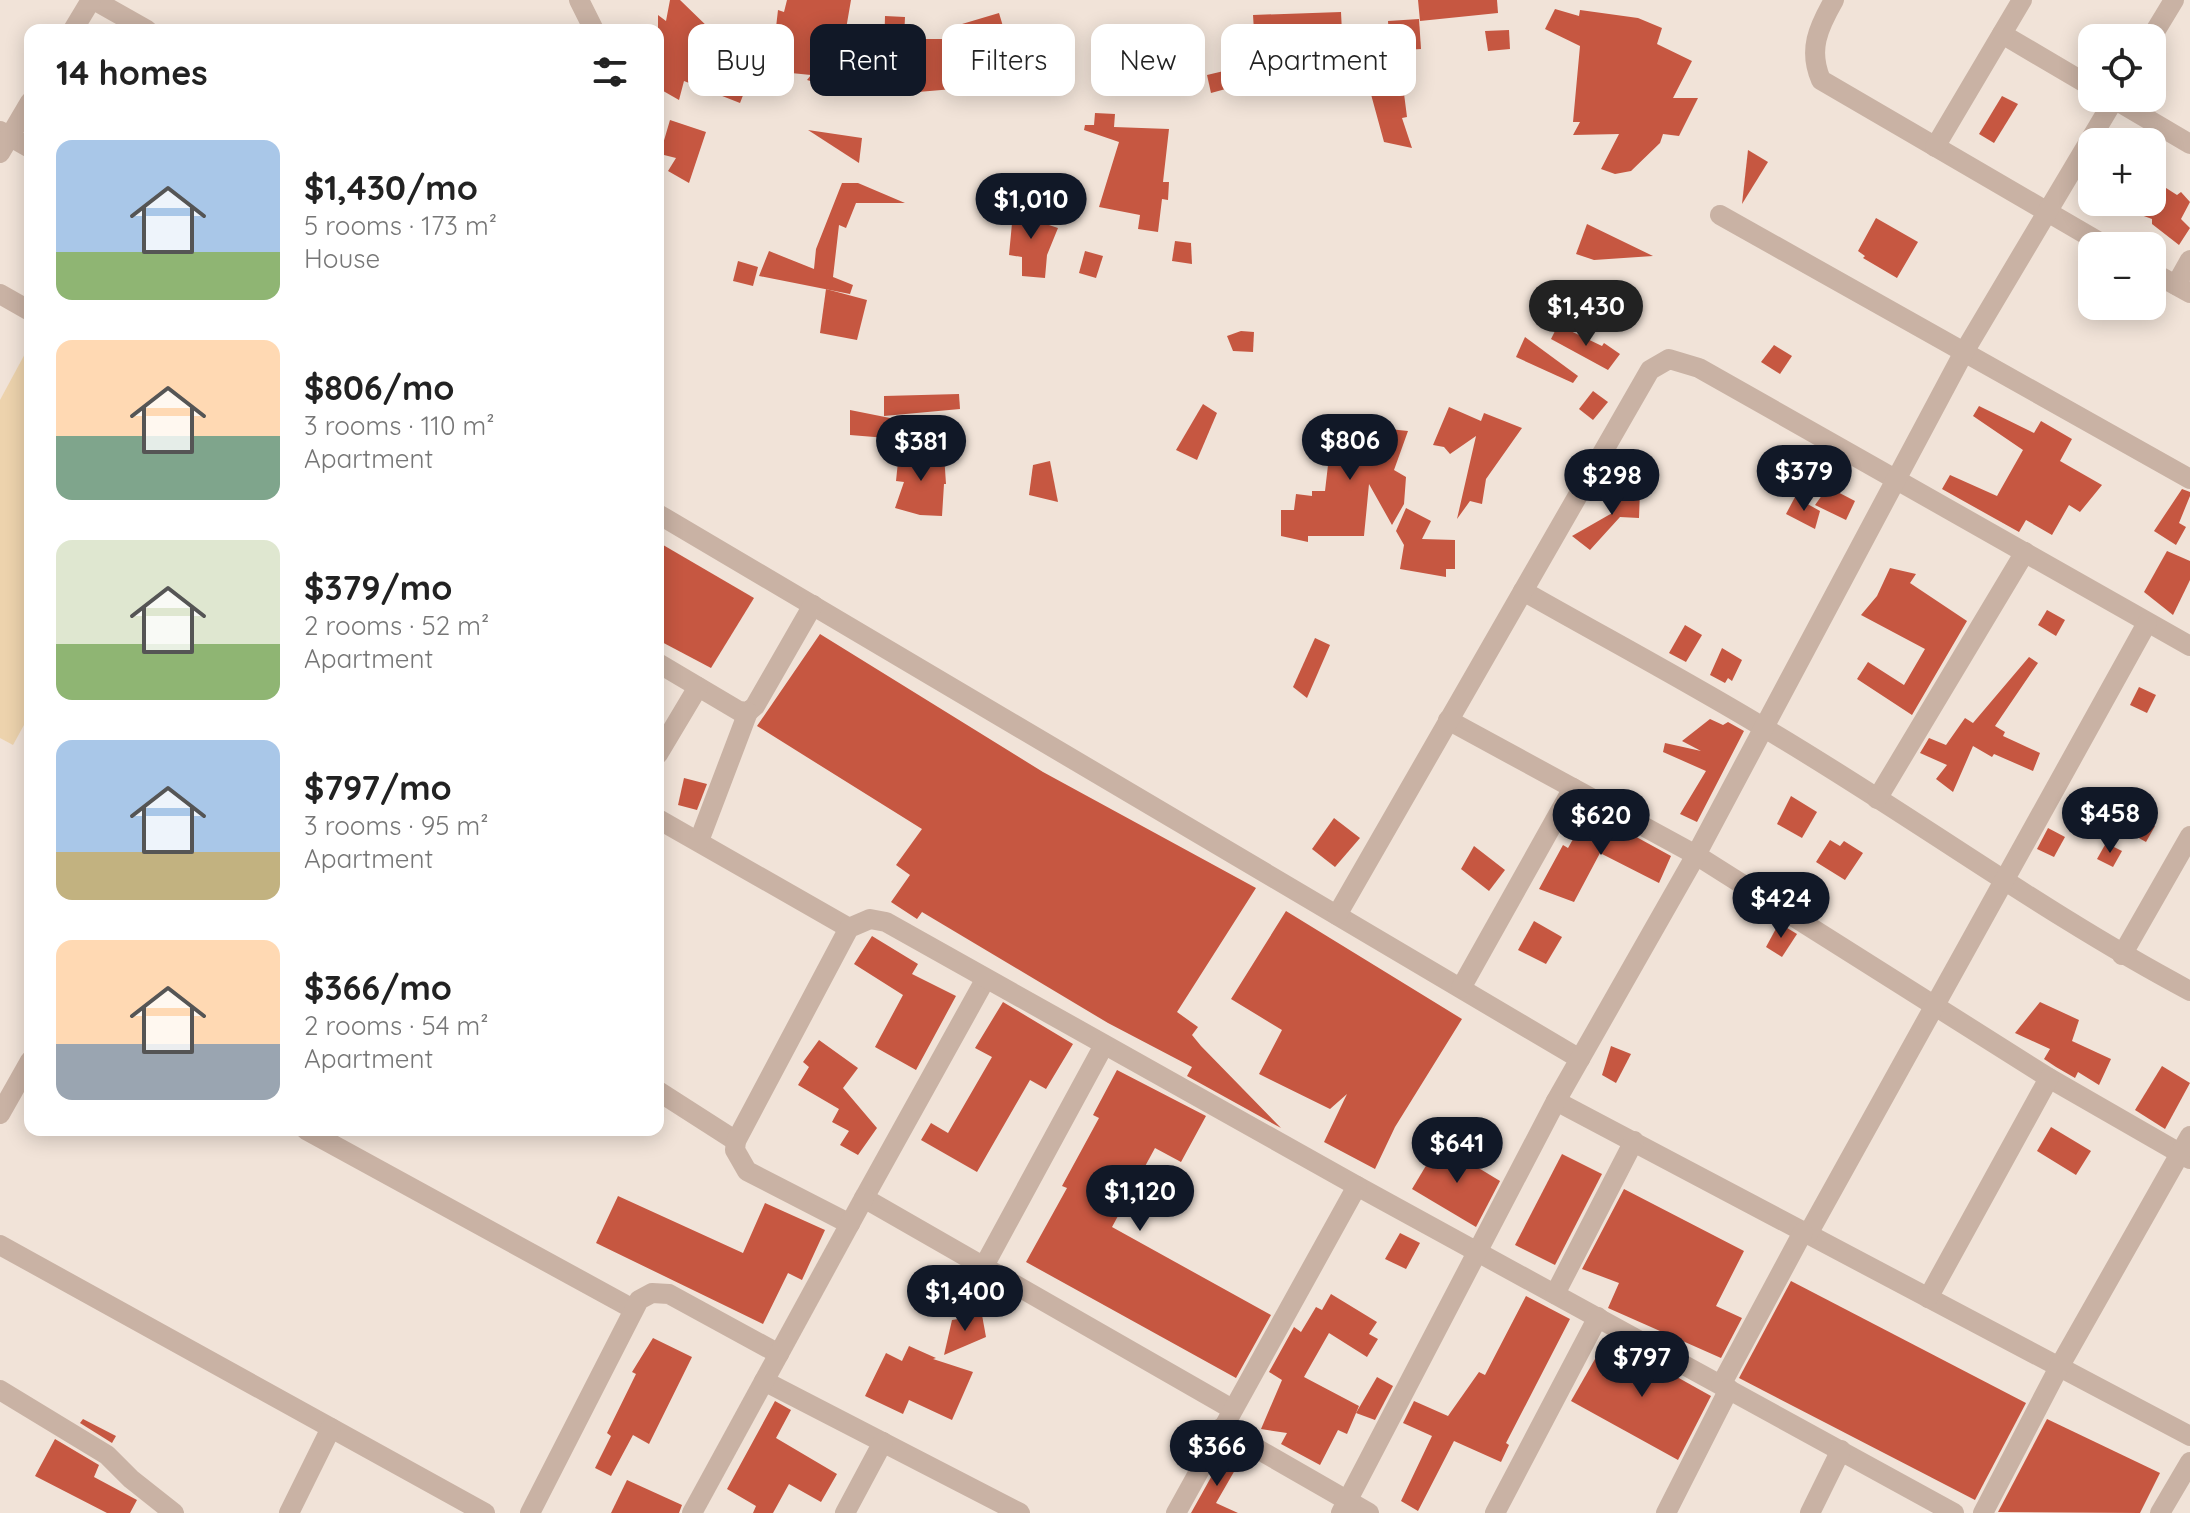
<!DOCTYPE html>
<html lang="en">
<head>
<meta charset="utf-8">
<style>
	:root { --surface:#fff; --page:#f2f2f2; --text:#222; --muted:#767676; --accent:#111827 }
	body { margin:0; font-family:Quicksand,sans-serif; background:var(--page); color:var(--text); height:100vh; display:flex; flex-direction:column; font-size:30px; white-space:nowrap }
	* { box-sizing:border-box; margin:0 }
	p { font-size:26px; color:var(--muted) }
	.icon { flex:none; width:44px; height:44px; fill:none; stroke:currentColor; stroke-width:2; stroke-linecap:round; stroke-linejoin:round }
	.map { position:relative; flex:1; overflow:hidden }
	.sheet { position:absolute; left:24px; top:24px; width:640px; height:1112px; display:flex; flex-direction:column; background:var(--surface); border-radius:16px; box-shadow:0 4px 20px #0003 }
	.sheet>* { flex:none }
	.hud { position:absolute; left:688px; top:24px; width:760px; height:72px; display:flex; gap:16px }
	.fabs { position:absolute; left:2078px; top:24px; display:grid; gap:16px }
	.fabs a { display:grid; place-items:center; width:88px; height:88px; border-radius:16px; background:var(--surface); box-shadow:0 4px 20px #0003; font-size:40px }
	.price { position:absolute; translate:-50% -68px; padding:0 18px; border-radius:28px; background:var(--accent); color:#fff; font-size:26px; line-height:52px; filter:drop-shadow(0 2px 4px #0008) }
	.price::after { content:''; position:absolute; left:50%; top:48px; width:24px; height:18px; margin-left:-12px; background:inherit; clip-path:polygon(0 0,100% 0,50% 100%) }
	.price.active { background:#222; color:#fff }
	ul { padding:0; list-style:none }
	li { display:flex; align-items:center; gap:24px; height:200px; padding:0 32px }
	li span { display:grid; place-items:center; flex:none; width:224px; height:160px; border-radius:16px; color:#555 }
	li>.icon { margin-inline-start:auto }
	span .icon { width:96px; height:96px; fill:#fffc; stroke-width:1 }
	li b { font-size:34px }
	h2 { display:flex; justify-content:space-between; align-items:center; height:96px; padding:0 32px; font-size:34px }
	.tag { padding:0 28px; border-radius:16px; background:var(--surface); box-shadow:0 4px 20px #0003; font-size:28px; line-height:72px }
	.tag.active { background:var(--accent); color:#fff }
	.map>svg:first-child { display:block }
	.sand { fill:#edd3ad }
	.building { fill:#c65741 }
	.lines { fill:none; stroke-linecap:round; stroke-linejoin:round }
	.minor { stroke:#c9b2a4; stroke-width:20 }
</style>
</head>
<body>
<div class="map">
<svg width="2190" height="1513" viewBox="0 0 2190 1513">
	<rect width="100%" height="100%" fill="#f1e3d8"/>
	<polygon class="sand" points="27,350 30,714 13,745 0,738 0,400"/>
	<g class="building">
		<polygon points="670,0 680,0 745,63 720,56 716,62 751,75 740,103 684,81 679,100 658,88 658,15 666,21"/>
		<polygon points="787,0 851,0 846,29 839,28 833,88 807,80 811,75 771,71 778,10 784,12"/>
		<polygon points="1418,0 1497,0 1498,13 1420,21"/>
		<polygon points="1555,9 1579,16 1580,10 1638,18 1662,28 1657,44 1692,61 1673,98 1698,98 1679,136 1663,134 1660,143 1631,171 1615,174 1601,169 1619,134 1573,135 1580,122 1573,122 1580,46 1545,29"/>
		<polygon points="1341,12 1343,53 1321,55 1322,31 1254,31 1253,15"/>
		<polygon points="999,13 1005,33 1001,34 992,70 953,60 953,89 883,95 885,16 905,17 904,39 962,39 962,24"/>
		<polygon points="1419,19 1421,49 1390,51 1388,21"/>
		<polygon points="1509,30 1510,49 1488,51 1485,31"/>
		<polygon points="1228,70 1233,87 1211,93 1207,75"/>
		<polygon points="1402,78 1407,117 1402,118 1412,148 1384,142 1369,87"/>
		<polygon points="2002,96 2018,104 1994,143 1979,134"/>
		<polygon points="1095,113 1115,114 1114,127 1169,129 1163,182 1169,182 1168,200 1162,199 1158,232 1138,229 1140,215 1099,207 1119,142 1084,130 1085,125 1094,125"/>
		<polygon points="670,120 706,132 689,183 668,171 676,158 660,154"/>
		<polygon points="808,130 862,138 859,163"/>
		<polygon points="1748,150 1768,162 1742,204"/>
		<polygon points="2152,179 2177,195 2181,192 2190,202 2181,219 2190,228 2179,245 2152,224 2152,219 2111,204 2152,202"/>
		<polygon points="842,183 858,183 905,203 856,203 846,228 839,225 833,277 853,285 850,294 759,276 769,251 814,269 816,249"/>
		<polygon points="1014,202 1033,204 1031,219 1058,228 1047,255 1045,278 1022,276 1022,257 1009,255"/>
		<polygon points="1876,218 1918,242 1897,278 1863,258 1865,256 1858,251"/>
		<polygon points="1587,224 1653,256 1594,260 1576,254"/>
		<polygon points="1175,241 1191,243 1192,264 1172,261"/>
		<polygon points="1085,251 1103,256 1096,278 1079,273"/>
		<polygon points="738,261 758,267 753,286 733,281"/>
		<polygon points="826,289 867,300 857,340 820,333"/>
		<polygon points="1558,325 1602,346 1604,343 1620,354 1608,370 1551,339"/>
		<polygon points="1241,331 1254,332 1253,352 1233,351 1227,336"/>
		<polygon points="1525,337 1578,376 1573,383 1516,357"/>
		<polygon points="1774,345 1792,356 1780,374 1761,362"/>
		<polygon points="1593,391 1608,402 1593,420 1579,409"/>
		<polygon points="959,394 960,409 884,416 884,396"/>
		<polygon points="1203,404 1217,413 1197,460 1176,450"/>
		<polygon points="1979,406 2034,433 2041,421 2072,439 2060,461 2102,485 2080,512 2069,505 2052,535 2026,520 2019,532 1942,489 1950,475 1997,496 2023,450 1973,416"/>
		<polygon points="1449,407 1481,421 1484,413 1522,428 1486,479 1482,504 1470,501 1457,519 1476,436 1450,454 1444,447 1433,445"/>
		<polygon points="850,410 900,420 899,439 850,435"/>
		<polygon points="1312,421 1408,431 1394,470 1406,477 1404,504 1392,525 1369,484 1364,536 1308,536 1308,542 1281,536 1281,510 1294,510 1296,494 1312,496 1312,491 1325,491 1330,448 1314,448"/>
		<polygon points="899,452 944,454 946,484 944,484 942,516 920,515 895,508 904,482 896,481"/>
		<polygon points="1050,461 1058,502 1029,495 1033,465"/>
		<polygon points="1828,487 1855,501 1846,520 1815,505"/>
		<polygon points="1614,489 1640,490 1639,518 1620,517 1590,550 1572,536 1614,512"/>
		<polygon points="2182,489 2190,492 2190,496 2179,523 2186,527 2176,545 2154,531"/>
		<polygon points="1795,497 1820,511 1815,529 1786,514"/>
		<polygon points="1406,508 1431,521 1422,539 1455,540 1455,569 1446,569 1446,577 1400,569 1404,545 1396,531"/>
		<polygon points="658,542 754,598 711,668 658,640"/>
		<polygon points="2167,551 2190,561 2190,580 2173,615 2144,592"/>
		<polygon points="1890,568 1916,574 1910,583 1967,621 1912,715 1857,679 1868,662 1904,685 1925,649 1861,615 1877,596"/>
		<polygon points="2047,610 2065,620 2056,636 2038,625"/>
		<polygon points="1685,625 1702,635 1686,662 1669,653"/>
		<polygon points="820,634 1043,772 1256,888 1177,1012 1198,1027 1192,1035 1201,1046 1281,1128 1187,1076 1192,1067 1108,1023 922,912 917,919 891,902 910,875 896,865 922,829 757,726"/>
		<polygon points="1315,638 1330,645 1307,698 1293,687"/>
		<polygon points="1722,648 1742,660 1732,681 1728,678 1725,683 1710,675"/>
		<polygon points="2029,657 2038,663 1995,726 2005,732 2003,736 2040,753 2033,771 1994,754 1992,757 1973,746 1953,792 1936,779 1947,765 1920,753 1929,738 1946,745 1965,718 1973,723"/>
		<polygon points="2139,687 2156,695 2147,713 2130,705"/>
		<polygon points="1710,719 1723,725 1728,722 1744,731 1697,822 1680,814 1706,771 1663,752 1665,743 1701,751 1682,741"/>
		<polygon points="684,778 707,784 697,810 678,805"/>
		<polygon points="1791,796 1817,812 1802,838 1777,824"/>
		<polygon points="1589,811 1671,856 1659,883 1600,853 1574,902 1539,889 1563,845 1568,848"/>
		<polygon points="2139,817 2155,826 2146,842 2130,833"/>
		<polygon points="1334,818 1360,838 1335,867 1312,849"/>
		<polygon points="2048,828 2065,837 2054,857 2037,849"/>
		<polygon points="1830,840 1840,846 1844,841 1863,853 1845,880 1816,862"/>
		<polygon points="2106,843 2122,851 2113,867 2097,859"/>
		<polygon points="1474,846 1505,870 1489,891 1461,869"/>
		<polygon points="1286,911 1462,1019 1395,1127 1375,1169 1324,1142 1347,1094 1330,1109 1259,1074 1282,1030 1231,999"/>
		<polygon points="1534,921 1562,937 1546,964 1518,950"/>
		<polygon points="1779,923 1797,934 1782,957 1766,947"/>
		<polygon points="872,936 918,964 912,974 956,996 916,1070 875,1047 903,995 854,964"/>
		<polygon points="1003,1002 1073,1044 1046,1089 1030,1080 977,1172 921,1140 931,1123 948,1133 992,1057 975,1048"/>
		<polygon points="2040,1002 2079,1020 2072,1041 2111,1059 2099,1085 2078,1072 2075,1078 2056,1067 2044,1059 2050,1049 2015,1033"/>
		<polygon points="819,1040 858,1068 843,1088 877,1128 858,1155 840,1145 849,1131 832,1122 839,1109 798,1085 809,1067 803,1062"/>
		<polygon points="1611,1046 1631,1054 1616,1083 1602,1075"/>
		<polygon points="2162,1066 2190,1083 2165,1129 2135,1110"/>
		<polygon points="1117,1070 1206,1116 1181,1162 1155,1148 1112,1227 1271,1315 1236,1378 1026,1262 1067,1188 1062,1186 1099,1118 1093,1115"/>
		<polygon points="2051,1127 2091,1151 2076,1175 2037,1151"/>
		<polygon points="1439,1144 1500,1181 1476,1227 1412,1189"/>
		<polygon points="1562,1154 1602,1174 1555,1265 1515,1245"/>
		<polygon points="1624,1189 1744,1251 1716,1306 1742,1318 1721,1358 1608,1308 1619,1283 1582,1269"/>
		<polygon points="618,1196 743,1253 765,1203 825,1230 802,1280 788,1273 763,1324 596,1243"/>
		<polygon points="1400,1233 1420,1243 1406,1269 1385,1259"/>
		<polygon points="1791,1281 2026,1403 1975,1500 1739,1378"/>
		<polygon points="1331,1294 1377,1322 1369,1334 1378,1339 1367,1357 1329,1333 1304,1377 1359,1406 1347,1434 1338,1430 1320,1465 1281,1444 1287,1433 1261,1429 1282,1380 1269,1372 1294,1327 1301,1332 1316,1307 1322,1310"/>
		<polygon points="1526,1296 1570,1319 1506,1443 1509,1445 1501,1462 1454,1441 1418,1511 1401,1501 1432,1436 1403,1423 1414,1401 1448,1416 1479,1372 1485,1375"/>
		<polygon points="982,1315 986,1337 944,1355 952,1320"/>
		<polygon points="653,1338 692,1357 649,1444 633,1435 611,1476 595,1468 611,1436 607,1433 636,1374 632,1372"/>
		<polygon points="1607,1338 1711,1396 1678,1460 1571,1401"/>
		<polygon points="909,1346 936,1358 933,1359 973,1372 952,1420 909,1400 903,1414 865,1396 886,1353 902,1361"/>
		<polygon points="1377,1377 1393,1386 1375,1420 1356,1413"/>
		<polygon points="775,1401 791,1410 776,1438 837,1474 821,1502 789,1484 773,1513 753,1513 756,1506 727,1489"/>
		<polygon points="83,1419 116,1436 112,1443 80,1423"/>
		<polygon points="2047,1419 2160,1473 2140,1513 1998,1512"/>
		<polygon points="55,1439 99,1465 94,1477 137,1500 130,1513 107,1513 35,1476"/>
		<polygon points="1224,1454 1239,1463 1216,1503 1238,1513 1191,1513"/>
		<polygon points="627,1480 682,1505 679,1513 611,1513"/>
	</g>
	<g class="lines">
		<g class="minor">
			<polyline points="94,0 147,30"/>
			<polyline points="579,0 594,30"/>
			<path d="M1834,0C1818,28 1808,50 1821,80L2106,246"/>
			<polyline points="73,30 91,0"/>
			<polyline points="2002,34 2092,87"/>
			<polyline points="2151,38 2174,0"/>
			<polyline points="2112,98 2190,144"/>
			<polyline points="0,131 30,148"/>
			<polyline points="1935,147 2022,0"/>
			<polyline points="0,153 30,102"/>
			<polyline points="1720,215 2190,479"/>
			<polyline points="2152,272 2190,293"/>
			<polyline points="2176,285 2190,260"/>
			<polyline points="0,294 30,311"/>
			<polyline points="658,514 1580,1059"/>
			<path d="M1523,591C1602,636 1683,679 1761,726C1906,811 2041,912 2190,991"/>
			<polyline points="658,663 739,711 748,712 755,706 813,605"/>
			<polyline points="1448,720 1696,855 2049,1078 2190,1159"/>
			<polyline points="658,754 698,687"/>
			<polyline points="1877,799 2025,552"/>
			<polyline points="658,819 849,928"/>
			<polyline points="699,841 748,712"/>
			<polyline points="1337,915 1650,370 1669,359 1699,368 2190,646"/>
			<polyline points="2122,955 2190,836"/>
			<polyline points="985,980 864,1198 1232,1409"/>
			<polyline points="1461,988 1573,788"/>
			<polyline points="658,1091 736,1141"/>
			<polyline points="1556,1101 2190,1436"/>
			<polyline points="0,1114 30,1061"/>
			<polyline points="306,1130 633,1309"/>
			<polyline points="850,1224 747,1171 735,1150 736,1141 849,928 870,919 886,922 1357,1186 1954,1513"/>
			<polyline points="1808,1234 2147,623"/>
			<polyline points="0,1245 485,1513"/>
			<polyline points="984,1266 1104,1045"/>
			<polyline points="1555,1294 1634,1141"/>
			<polyline points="1928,1298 2049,1078"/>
			<polyline points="764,1381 1020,1513"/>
			<polyline points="1721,1385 1803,1232"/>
			<polyline points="0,1390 107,1455 131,1479 174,1513"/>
			<polyline points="1221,1428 1369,1513"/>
			<polyline points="289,1513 331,1428"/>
			<polyline points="530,1513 639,1300 652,1293 669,1294 779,1354"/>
			<polyline points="692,1513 864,1198"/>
			<polyline points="845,1513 883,1442"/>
			<polyline points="1176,1513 1357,1186"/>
			<polyline points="1341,1513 1556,1101 1696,855 1964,352 2115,98"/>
			<polyline points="1495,1513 1598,1317"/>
			<polyline points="1666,1513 1729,1389"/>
			<polyline points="1810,1513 1841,1450"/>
			<polyline points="1983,1513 2058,1369 2190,1136"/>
			<polyline points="2160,1513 2190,1462"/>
		</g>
	</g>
</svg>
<div class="fabs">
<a><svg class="icon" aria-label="locate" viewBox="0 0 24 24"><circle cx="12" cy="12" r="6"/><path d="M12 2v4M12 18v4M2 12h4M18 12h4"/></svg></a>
<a>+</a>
<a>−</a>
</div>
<b class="price" style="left:1031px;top:241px">$1,010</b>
<b class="price active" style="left:1586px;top:348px">$1,430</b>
<b class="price" style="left:1350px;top:482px">$806</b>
<b class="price" style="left:921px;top:483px">$381</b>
<b class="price" style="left:1804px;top:513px">$379</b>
<b class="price" style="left:1612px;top:517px">$298</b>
<b class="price" style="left:2110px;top:855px">$458</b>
<b class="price" style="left:1601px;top:857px">$620</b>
<b class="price" style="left:1781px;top:940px">$424</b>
<b class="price" style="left:1457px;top:1185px">$641</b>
<b class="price" style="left:1140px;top:1233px">$1,120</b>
<b class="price" style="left:965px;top:1333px">$1,400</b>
<b class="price" style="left:1642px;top:1399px">$797</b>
<b class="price" style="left:1217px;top:1488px">$366</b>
<div class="hud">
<a class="tag">Buy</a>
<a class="tag active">Rent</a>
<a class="tag">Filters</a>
<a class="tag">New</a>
<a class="tag">Apartment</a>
</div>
<section class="sheet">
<h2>14 homes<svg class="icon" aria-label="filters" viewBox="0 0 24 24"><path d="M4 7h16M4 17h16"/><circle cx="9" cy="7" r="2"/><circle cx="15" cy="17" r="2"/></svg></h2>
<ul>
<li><span style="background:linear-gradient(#a9c7e8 70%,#8fb573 0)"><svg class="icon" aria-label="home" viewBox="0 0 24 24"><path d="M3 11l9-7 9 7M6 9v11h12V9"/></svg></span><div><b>$1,430/mo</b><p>5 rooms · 173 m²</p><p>House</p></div></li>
<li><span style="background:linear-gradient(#ffd9b3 60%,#7fa58c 0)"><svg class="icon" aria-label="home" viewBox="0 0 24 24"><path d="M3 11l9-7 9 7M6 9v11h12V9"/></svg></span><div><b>$806/mo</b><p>3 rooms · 110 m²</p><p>Apartment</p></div></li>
<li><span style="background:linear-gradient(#dfe7d0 65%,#8fb573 0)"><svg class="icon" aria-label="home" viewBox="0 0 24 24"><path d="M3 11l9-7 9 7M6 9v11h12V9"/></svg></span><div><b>$379/mo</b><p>2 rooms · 52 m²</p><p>Apartment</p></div></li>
<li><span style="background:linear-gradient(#a9c7e8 70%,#c2b280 0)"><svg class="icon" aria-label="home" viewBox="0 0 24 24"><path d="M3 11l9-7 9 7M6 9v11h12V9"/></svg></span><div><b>$797/mo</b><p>3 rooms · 95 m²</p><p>Apartment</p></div></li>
<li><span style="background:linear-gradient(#ffd9b3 65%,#9aa5b1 0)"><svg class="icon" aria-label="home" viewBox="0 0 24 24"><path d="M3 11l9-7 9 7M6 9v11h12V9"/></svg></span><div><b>$366/mo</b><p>2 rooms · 54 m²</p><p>Apartment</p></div></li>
</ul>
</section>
</div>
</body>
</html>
